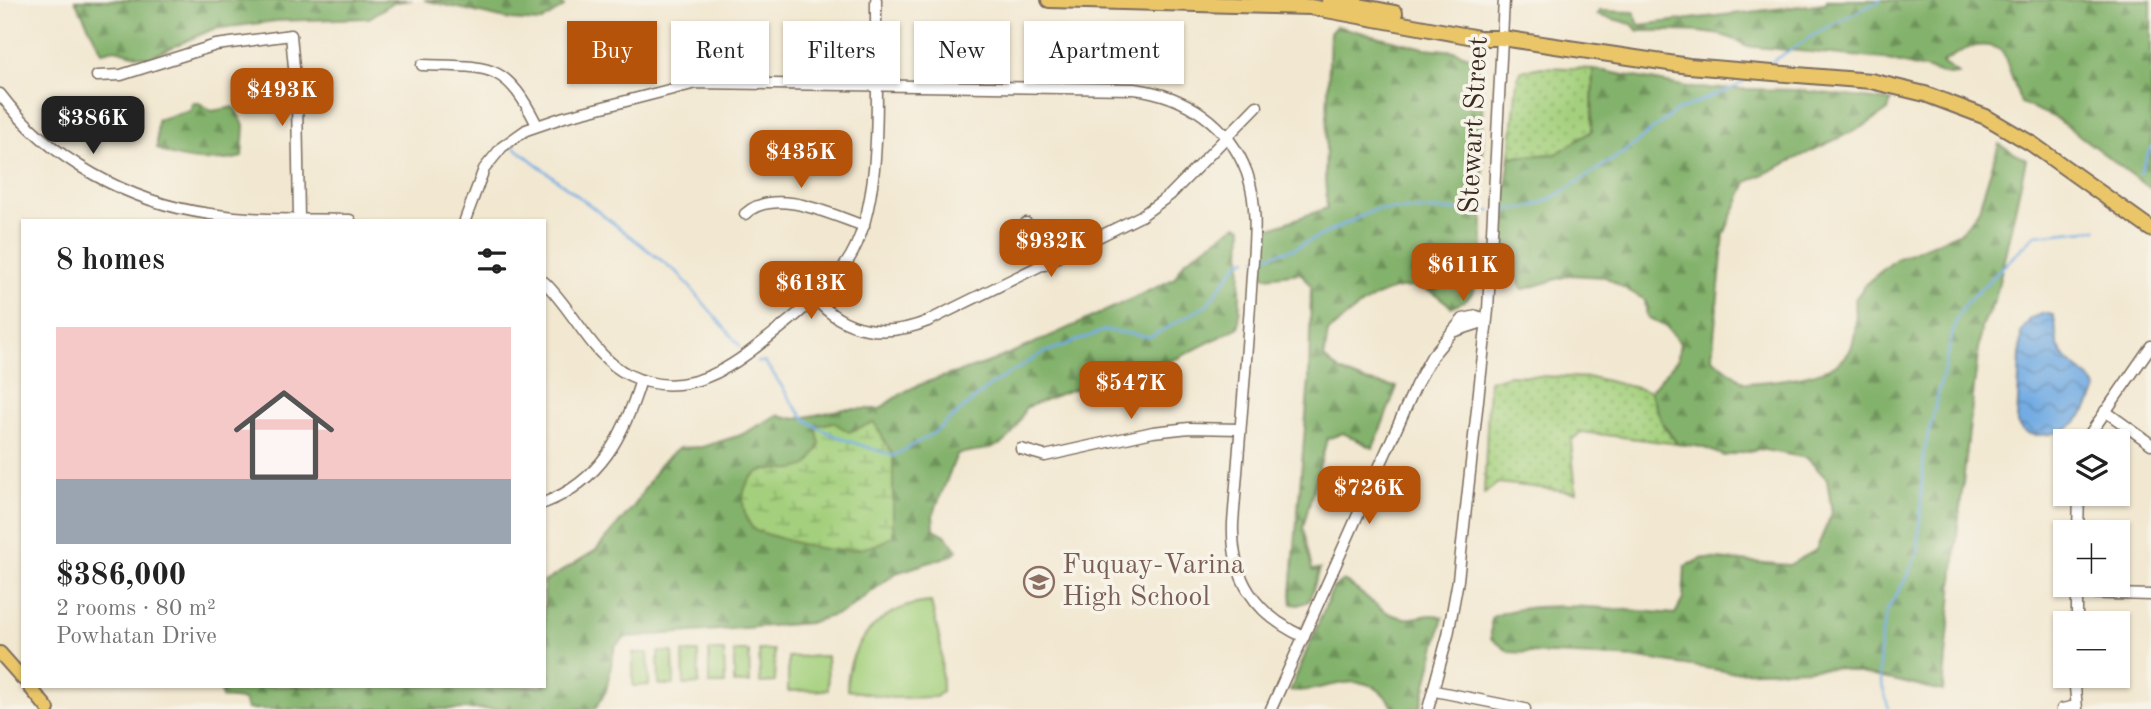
<!DOCTYPE html>
<html lang="en">
<head>
<meta charset="utf-8">
<style>
	:root { --surface:#fff; --page:#f6f6f6; --text:#222; --muted:#767676; --accent:#b45309 }
	body { margin:0; font-family:"Old Standard TT",serif; background:var(--page); color:var(--text); height:100vh; display:flex; flex-direction:column; font-size:26px; white-space:nowrap }
	* { box-sizing:border-box; margin:0 }
	p { font-size:23px; color:var(--muted) }
	.icon { flex:none; width:38px; height:38px; fill:none; stroke:currentColor; stroke-width:2; stroke-linecap:round; stroke-linejoin:round }
	.map { position:relative; flex:1; overflow:hidden }
	.drawer { position:absolute; left:21px; top:219px; width:525px; height:469px; display:flex; flex-direction:column; background:var(--surface); border-radius:0px; box-shadow:0 2px 5px #0004 }
	.drawer>* { flex:none }
	.banner { position:absolute; left:567px; top:21px; width:665px; height:63px; display:flex; gap:14px }
	.controls { position:absolute; left:2053px; top:429px; display:grid; gap:14px }
	.controls a { display:grid; place-items:center; width:77px; height:77px; border-radius:0px; background:var(--surface); box-shadow:0 2px 5px #0004; font-size:35px }
	.price { position:absolute; translate:-50% -60px; padding:0 16px; border-radius:14px; background:var(--accent); color:#fff; font-size:23px; line-height:46px; filter:drop-shadow(0 2px 4px #0008) }
	.price::after { content:''; position:absolute; left:50%; top:42px; width:21px; height:16px; margin-left:-10px; background:inherit; clip-path:polygon(0 0,100% 0,50% 100%) }
	.price.current { background:#222; color:#fff }
	ul { padding:0; list-style:none }
	li { display:grid; align-content:center; gap:14px; height:371px; padding:0 35px }
	li span { display:grid; place-items:center; height:217px; border-radius:0px; color:#555 }
	li>.icon { margin-inline-start:auto }
	span .icon { width:126px; height:126px; fill:#fffc; stroke-width:1 }
	li b { font-size:30px }
	h2 { display:flex; justify-content:space-between; align-items:center; height:84px; padding:0 35px; font-size:30px }
	.pill { padding:0 24px; border-radius:0px; background:var(--surface); box-shadow:0 2px 5px #0004; font-size:24px; line-height:63px }
	.pill.current { background:var(--accent); color:#fff }
	.map>svg:first-child { display:block }
	.grass { fill:url(#grass-dots); stroke:#707d4e; stroke-width:2 }
	.forest { fill:url(#forest-firs); stroke:#5f6e45; stroke-width:2 }
	.wetland { fill:url(#wetland-marsh); stroke:#707d4e; stroke-width:2 }
	.garden { fill:#a4d07d; stroke:#707d4e; stroke-width:2 }
	.water { fill:url(#water-waves); stroke:#576b80; stroke-width:2 }
	.lines { fill:none; stroke-linecap:round; stroke-linejoin:round }
	.stream { stroke:#73ace3; stroke-width:2.5 }
	.minor-casing { stroke:#7b6c5d; stroke-width:13 }
	.major-casing { stroke:#7b6c5d; stroke-width:16 }
	.highway-casing { stroke:#7b6c5d; stroke-width:18 }
	.minor { stroke:#fff; stroke-width:10 }
	.major { stroke:#eac669; stroke-width:12 }
	.highway { stroke:#eac669; stroke-width:14 }
	.labels { text-anchor:middle; dominant-baseline:central; stroke-width:7; stroke-linejoin:round; paint-order:stroke }
	.street-label { font-size:28px; fill:#3b2a1e; stroke:#f7f3e8 }
	.education-label { font-size:28px; fill:#785e54; stroke:#f7f3e8; text-anchor:start }
</style>
</head>
<body>
<div class="map">
<svg width="2151" height="709" viewBox="0 0 2151 709">
	<defs>
		<pattern id="grass-dots" width="8" height="8" patternUnits="userSpaceOnUse" patternTransform="scale(1.75)"><rect width="8" height="8" fill="#a4d07d"/><path d="M2 2h.1M6 6h.1" fill="none" stroke="#87a966" stroke-width="1.8" stroke-linecap="round"/></pattern>
		<pattern id="forest-firs" width="22" height="20" patternUnits="userSpaceOnUse" patternTransform="scale(1.75)"><rect width="22" height="20" fill="#83b26c"/><path d="M5 1l3.5 6h-7zM16 11l3.5 6h-7z" fill="#6c9158"/></pattern>
		<pattern id="wetland-marsh" width="20" height="14" patternUnits="userSpaceOnUse" patternTransform="scale(1.75)"><rect width="20" height="14" fill="#a4d07d"/><path d="M1 5h8M5 5V1M11 12h8M15 12V8" fill="none" stroke="#87a966"/></pattern>
		<pattern id="water-waves" width="16" height="10" patternUnits="userSpaceOnUse" patternTransform="scale(1.75)"><rect width="16" height="10" fill="#73ace3"/><path d="M0 5q4-4 8 0t8 0" fill="none" stroke="#608cb7"/></pattern>
	</defs>
	<rect width="100%" height="100%" fill="#f7f3e8"/>
	<filter id="ink" filterUnits="userSpaceOnUse"><feTurbulence type="fractalNoise" baseFrequency=".0143" numOctaves="2"/><feDisplacementMap in="SourceGraphic" scale="14" xChannelSelector="R" yChannelSelector="G"/><feConvolveMatrix kernelMatrix="1 2 1 2 8 2 1 2 1" color-interpolation-filters="sRGB"/></filter>
	<filter id="wash" filterUnits="userSpaceOnUse"><feTurbulence type="fractalNoise" baseFrequency=".00686" numOctaves="4" result="noise"/><feDisplacementMap in="SourceGraphic" scale="28" xChannelSelector="R" yChannelSelector="G"/><feGaussianBlur stdDeviation="1.57" result="paint"/><feColorMatrix in="noise" values="0 0 0 0 0 0 0 0 0 0 0 0 0 0 0 0 0 1.4 0 .05"/><feComposite in="paint" operator="in"/></filter>
	<g filter="url(#wash)">
		<rect width="100%" height="100%" fill="#f2e8d1"/>
		<g class="grass">
			<polygon points="1542,67 1593,69 1592,131 1557,154 1510,157 1517,81 1521,71"/>
			<polygon points="1509,375 1595,378 1650,391 1664,427 1678,444 1581,432 1571,441 1576,492 1498,483 1484,494 1489,381"/>
		</g>
		<g class="forest">
			<polygon points="75,0 412,0 394,2 369,18 276,21 213,29 148,58 115,49 102,52"/>
			<polygon points="424,0 559,0 564,7 540,22 510,20"/>
			<path d="M1827,0H2151V189L2056,118L2021,103L2002,50C1978,39 1963,49 1942,63L1958,74L1949,75L1884,59L1745,46C1725,28 1666,31 1638,31L1632,24L1597,15L1599,11L1634,12L1639,25L1826,3Z"/>
			<path d="M1336,26L1424,48L1456,51L1473,58L1482,73L1483,266C1478,288 1473,299 1451,307C1408,263 1363,302 1328,332L1324,358C1345,378 1368,383 1397,387L1373,448L1343,433L1327,439L1303,527L1312,570L1320,569L1309,601L1298,605L1292,604L1291,593L1309,380L1311,285L1301,273L1265,277L1260,271L1265,230L1327,208L1325,175L1330,33Z"/>
			<path d="M1593,69L1693,88L1796,90L1891,101L1888,110L1864,126L1747,182L1724,234L1712,358L1745,383C1772,381 1839,378 1851,348C1857,332 1856,316 1855,299L1868,282L1896,259L1961,232L1978,211L1999,144L2026,160L1995,300L1981,328L1958,526L1943,691L1836,668L1731,672L1640,658L1509,652L1491,638V618C1531,596 1628,611 1675,614L1683,599L1685,566L1704,558L1789,565L1816,550L1832,513L1827,479L1807,458L1759,449L1724,456L1702,447L1678,444L1664,427L1650,391L1677,360L1680,343L1666,326L1647,317L1645,300L1605,277L1570,275L1522,290C1518,277 1511,268 1506,256C1498,238 1507,178 1510,157L1556,154L1592,131Z"/>
			<path d="M192,103H199L212,111L234,107L244,125L242,157C219,163 178,162 157,148V120L191,110Z"/>
			<path d="M1236,225L1242,227L1239,327L1178,358L1065,392L1025,408C1009,450 998,447 957,454L933,515L934,529L945,535L957,550L953,555L896,573L844,612L809,623L627,637L615,646L606,691L595,709H247L244,700L222,698L220,686H544V582L596,550L634,506L660,464L679,448L702,447L741,435L778,415L796,419L844,409H880C918,377 949,378 992,361C1054,336 1114,307 1174,279L1185,261Z"/>
			<path d="M1343,581C1365,592 1378,614 1405,618C1420,620 1426,611 1443,617L1420,709H1394C1367,660 1328,694 1290,691L1333,588Z"/>
		</g>
		<path class="wetland" d="M833,422L849,432L874,422L893,456V536C847,564 803,544 756,531C738,516 738,480 761,471C776,466 791,474 809,464L820,445L816,426Z"/>
		<g class="garden">
			<path d="M931,602L941,646L942,691L936,697L892,698L847,690C847,641 883,605 931,602Z"/>
			<polygon points="759,650 774,650 775,682 760,683"/>
			<polygon points="709,651 724,651 725,684 709,684"/>
			<polygon points="734,651 749,651 750,683 734,683"/>
			<polygon points="658,652 673,652 674,685 659,685"/>
			<polygon points="683,652 698,652 699,684 684,685"/>
			<polygon points="633,653 648,653 649,685 633,686"/>
			<polygon points="827,656 828,690 788,691 788,657"/>
		</g>
		<path class="water" d="M2044,313L2053,315C2058,326 2054,338 2059,348C2067,366 2089,372 2097,389C2087,416 2070,435 2040,435C2028,435 2023,433 2017,423L2021,332L2031,318Z"/>
		<g class="lines">
			<g class="stream">
				<polyline points="1764,67 1825,28 1881,0"/>
				<polyline points="513,146 679,274 740,346"/>
				<polyline points="2140,173 2151,147"/>
				<polyline points="1497,211 1531,207 1553,198 1627,150 1676,111 1735,87 1751,77"/>
				<polyline points="1256,259 1293,249 1376,209 1491,211"/>
				<path d="M757,362H764C780,379 790,405 807,420C826,436 869,447 893,456L934,433L992,384L1043,353L1106,330L1150,337L1206,306L1238,263L1247,259"/>
				<polyline points="1889,709 1879,674 1880,642 1887,610 1907,577 1918,551 1924,452 1956,320 1965,304 2035,235 2097,229"/>
			</g>
		</g>
	</g>
	<g filter="url(#ink)">
		<g class="lines">
			<g class="minor-casing">
				<g id="minor">
					<path d="M422,65C489,67 505,61 537,125"/>
					<polyline points="97,76 121,75 216,45 291,35 297,100 299,219"/>
					<path d="M0,94C49,159 130,203 210,214C256,221 304,219 350,220"/>
					<path d="M745,214C775,186 831,215 864,226"/>
					<path d="M465,220L484,169L502,147L526,130L564,117L696,83L1134,89C1185,95 1229,124 1247,173C1260,210 1253,252 1251,290C1246,367 1239,445 1233,523C1231,578 1254,614 1304,637"/>
					<polyline points="1026,223 1044,265"/>
					<path d="M544,282C574,310 592,357 629,375C672,396 712,380 747,354C781,328 819,299 845,265C888,206 875,72 876,0"/>
					<path d="M815,298C844,333 887,338 928,321L1141,216L1170,195L1257,106"/>
					<polyline points="2105,411 2151,444"/>
					<polyline points="2085,441 2151,346"/>
					<polyline points="1021,449 1045,456 1153,432 1189,428 1240,429"/>
					<path d="M544,503C601,481 624,435 641,380"/>
					<polyline points="2078,532 2079,494"/>
					<polyline points="2077,593 2151,595"/>
					<polyline points="2077,623 2077,584"/>
					<polyline points="2074,676 2077,709"/>
					<polyline points="1435,691 1525,709"/>
					<polyline points="1271,709 1416,385 1432,356 1463,319 1477,316 1486,321 1452,332"/>
					<polyline points="1428,709 1448,635 1458,580 1488,310 1504,0"/>
					<polyline points="2062,709 2076,706"/>
				</g>
			</g>
			<g class="major-casing">
				<g id="major">
					<polyline points="0,653 23,679"/>
					<polyline points="29,686 48,709"/>
				</g>
			</g>
			<g class="highway-casing">
				<g id="highway">
					<polyline points="1049,0 1310,7 1479,38 1502,38 1689,66 1871,81 1925,94 1986,117 2032,144 2151,229"/>
					<polyline points="1329,0 1395,13"/>
				</g>
			</g>
			<use href="#minor" class="minor"/>
			<use href="#major" class="major"/>
			<use href="#highway" class="highway"/>
		</g>
	</g>
	<defs>
		<g id="school-ring" transform="scale(1.575)"><circle r="9.5" fill="#f7f3e8" stroke="#8d6e63" stroke-width="1.5"/><path d="M0-5L7-2L0 1L-7-2ZM-4 1L0 2.5L4 1V4Q0 6-4 4Z" fill="#8d6e63"/></g>
	</defs>
	<g fill-rule="evenodd">
		<use href="#school-ring" x="1039" y="582"/>
	</g>
	<g class="labels">
		<g class="street-label">
			<text transform="translate(1475 125) rotate(-87)">Stewart Street</text>
		</g>
		<g class="education-label">
			<text x="1062" y="566">Fuquay-Varina<tspan x="1062" dy="32">High School</tspan></text>
		</g>
	</g>
</svg>
<div class="controls">
<a><svg class="icon" aria-label="layers" viewBox="0 0 24 24"><path d="M12 4l9 5-9 5-9-5zM3 14l9 5 9-5"/></svg></a>
<a>+</a>
<a>−</a>
</div>
<b class="price" style="left:282px;top:128px">$493K</b>
<b class="price current" style="left:93px;top:156px">$386K</b>
<b class="price" style="left:801px;top:190px">$435K</b>
<b class="price" style="left:1051px;top:279px">$932K</b>
<b class="price" style="left:1463px;top:303px">$611K</b>
<b class="price" style="left:811px;top:321px">$613K</b>
<b class="price" style="left:1131px;top:421px">$547K</b>
<b class="price" style="left:1369px;top:526px">$726K</b>
<div class="banner">
<a class="pill current">Buy</a>
<a class="pill">Rent</a>
<a class="pill">Filters</a>
<a class="pill">New</a>
<a class="pill">Apartment</a>
</div>
<section class="drawer">
<h2>8 homes<svg class="icon" aria-label="filters" viewBox="0 0 24 24"><path d="M4 7h16M4 17h16"/><circle cx="9" cy="7" r="2"/><circle cx="15" cy="17" r="2"/></svg></h2>
<ul>
<li><span style="background:linear-gradient(#f6c9c9 70%,#9aa5b1 0)"><svg class="icon" aria-label="home" viewBox="0 0 24 24"><path d="M3 11l9-7 9 7M6 9v11h12V9"/></svg></span><div><b>$386,000</b><p>2 rooms · 80 m²</p><p>Powhatan Drive</p></div></li>
</ul>
</section>
</div>
</body>
</html>
